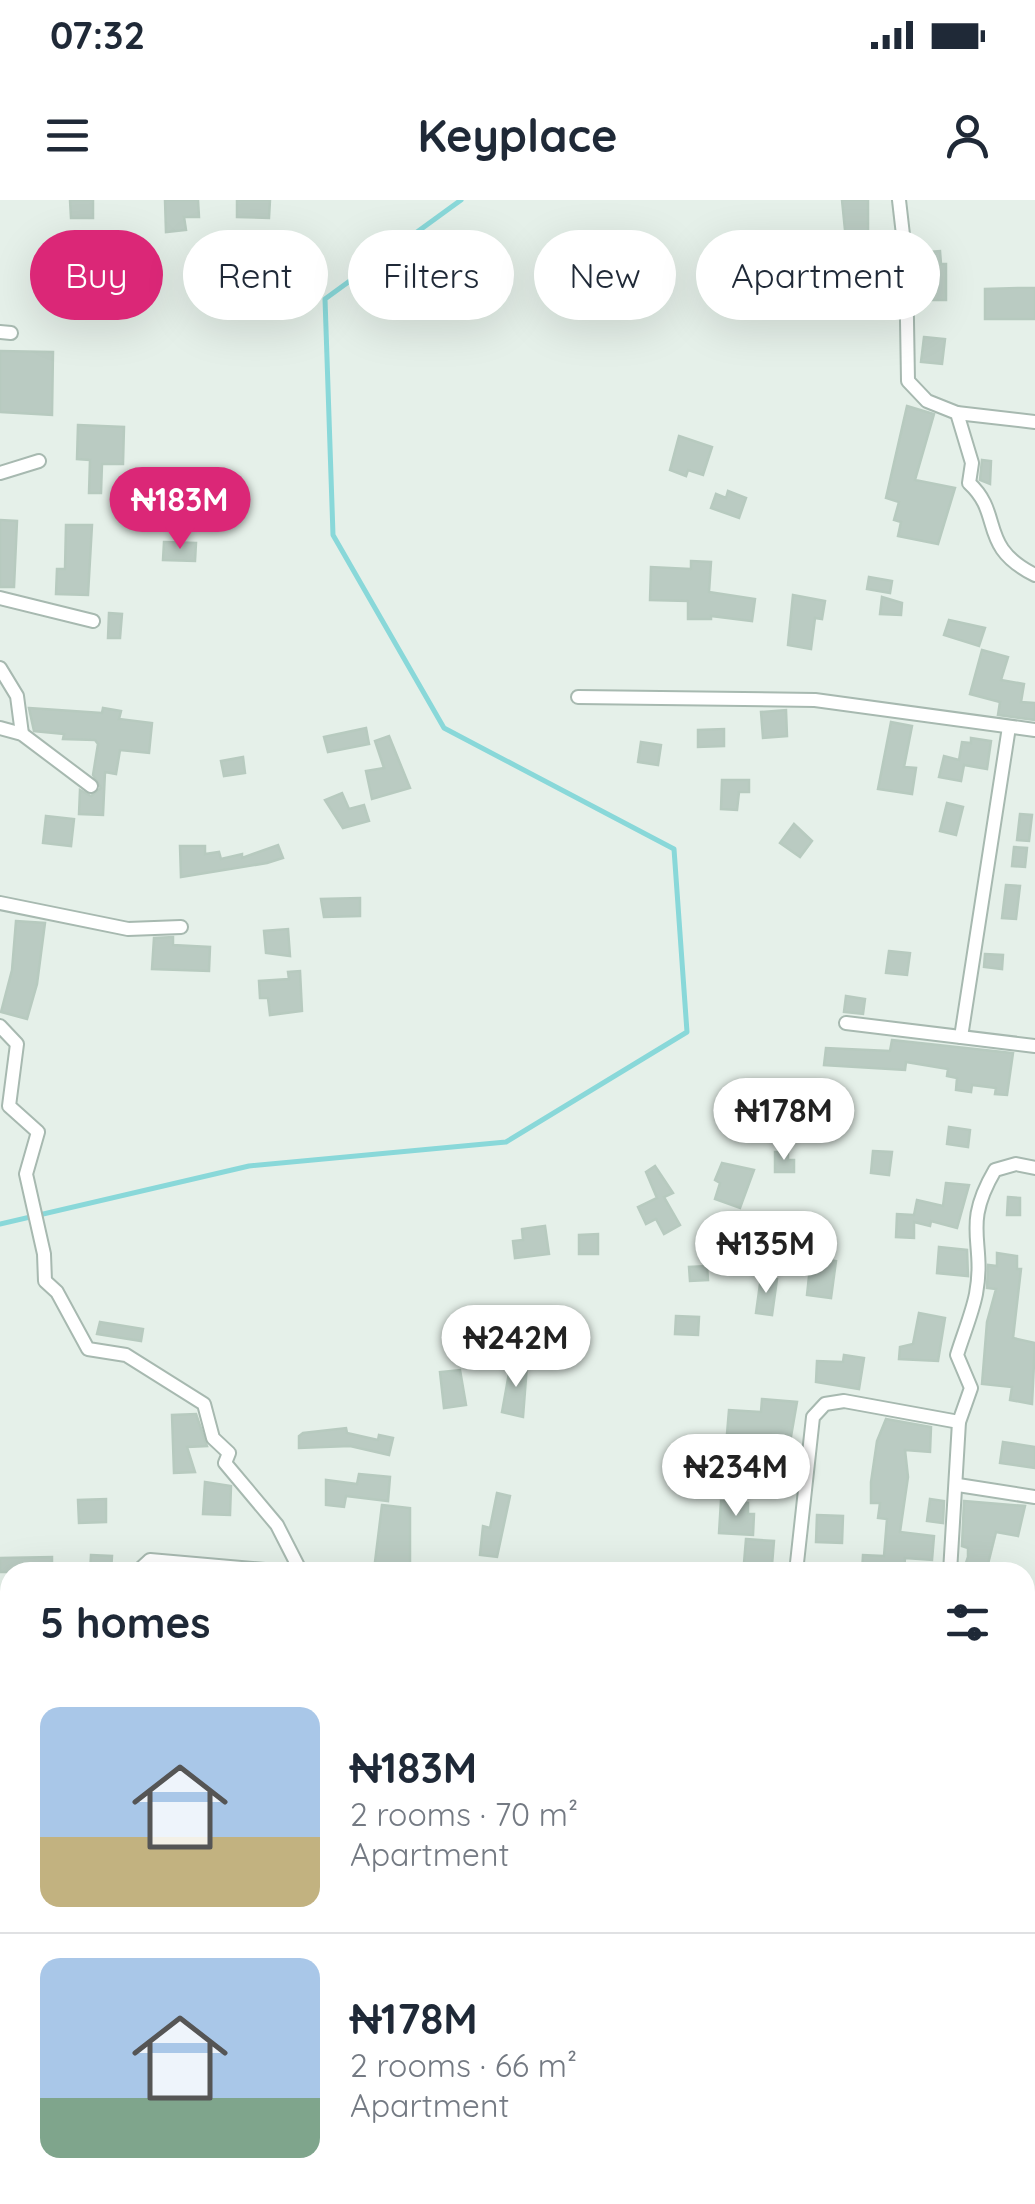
<!DOCTYPE html>
<html lang="en">
<head>
<meta charset="utf-8">
<style>
	:root { --surface:#fff; --page:#f2f2f3; --text:#1f2937; --muted:#747a83; --line:#e0e1e3; --accent:#db2777 }
	body { margin:0; font-family:Quicksand,sans-serif; background:var(--page); color:var(--text); height:100vh; display:flex; flex-direction:column; font-size:38px; white-space:nowrap }
	* { box-sizing:border-box; margin:0 }
	p { font-size:32px; color:var(--muted) }
	.icon { flex:none; width:55px; height:55px; fill:none; stroke:currentColor; stroke-width:2; stroke-linecap:round; stroke-linejoin:round }
	.map { position:relative; flex:1; overflow:hidden }
	.side { position:absolute; left:0px; top:1362px; width:1035px; height:642px; display:flex; flex-direction:column; background:var(--surface); border-radius:30px 30px 0 0; box-shadow:0 10px 40px #0002 }
	.side>* { flex:none }
	.hud { position:absolute; left:30px; top:30px; width:975px; height:90px; display:flex; gap:20px }
	.price { position:absolute; translate:-50% -85px; padding:0 22px; border-radius:35px; background:#fff; color:#222; font-size:32px; line-height:65px; filter:drop-shadow(0 2px 5px #0008) }
	.price::after { content:''; position:absolute; left:50%; top:60px; width:30px; height:22px; margin-left:-15px; background:inherit; clip-path:polygon(0 0,100% 0,50% 100%) }
	.price.selected { background:var(--accent); color:#fff }
	ul { padding:0; list-style:none }
	li { display:flex; align-items:center; gap:30px; height:250px; padding:0 40px }
	li+li { border-top:2px solid var(--line) }
	li span { display:grid; place-items:center; flex:none; width:280px; height:200px; border-radius:20px; color:#555 }
	li>.icon { margin-inline-start:auto }
	span .icon { width:120px; height:120px; fill:#fffc; stroke-width:1 }
	li b { font-size:42px }
	h2 { display:flex; justify-content:space-between; align-items:center; height:120px; padding:0 40px; font-size:42px }
	.chip { padding:0 35px; border-radius:45px; background:var(--surface); box-shadow:0 10px 40px #0002; font-size:35px; line-height:90px }
	.chip.selected { background:var(--accent); color:#fff }
	.status { display:flex; justify-content:space-between; align-items:center; height:70px; padding:0 50px; background:var(--surface); direction:ltr }
	.status svg { height:28px; fill:currentColor }
	header { display:flex; justify-content:space-between; align-items:center; height:130px; padding:0 40px; background:var(--surface); font-size:45px; font-weight:700 }
	.map>svg:first-child { display:block }
	.lines { fill:none; stroke-linecap:round; stroke-linejoin:round }
	.stream { stroke:#89d8d9; stroke-width:5 }
	.building { fill:#bacbc2; stroke:#b7cabf; stroke-width:2.5 }
	.street-casing { stroke:#a7b9b0; stroke-width:16 }
	.street { stroke:#fff; stroke-width:12 }
</style>
</head>
<body>
<div class="status"><b>07:32</b><svg viewBox="0 0 49 12"><path d="M0 12V9h3v3zM5 12V6h3v6zM10 12V3h3v9zM15 12V0h3v12zM26 1h20v11H26zM47 4h2v5h-2z"/></svg></div>
<header><svg class="icon" aria-label="menu" viewBox="0 0 24 24"><path d="M4 6h16M4 12h16M4 18h16"/></svg>Keyplace<svg class="icon" aria-label="person" viewBox="0 0 24 24"><circle cx="12" cy="8" r="4"/><path d="M4 21q1-7 8-7t8 7"/></svg></header>
<div class="map">
<svg width="1035" height="2004" viewBox="0 0 1035 2004">
	<rect width="100%" height="100%" fill="#e5f0e9"/>
	<g class="lines">
		<g class="stream">
			<polyline points="0,1024 249,966 506,942 687,832 674,649 444,528 333,335 325,99 461,0"/>
			<polyline points="0,1754 10,1757"/>
			<polyline points="246,1995 248,2004"/>
		</g>
	</g>
	<g class="building">
		<polygon points="70,0 93,0 93,18 71,18"/>
		<polygon points="165,0 198,0 199,17 184,17 186,30 166,32"/>
		<polygon points="237,0 270,0 269,18 237,17"/>
		<polygon points="842,0 868,0 868,38 846,40"/>
		<polygon points="940,51 941,64 946,64 946,100 930,100 929,74 916,74 915,53"/>
		<polygon points="231,59 233,95 207,96 206,60"/>
		<polygon points="1018,88 1035,88 1035,119 985,119 985,89"/>
		<polygon points="924,137 945,139 942,164 921,162"/>
		<polygon points="0,151 53,152 52,215 0,212"/>
		<polygon points="907,206 934,214 915,280 955,288 938,344 898,336 901,322 894,320 899,302 886,298"/>
		<polygon points="78,225 124,227 123,264 102,264 101,293 89,293 90,260 77,259"/>
		<polygon points="679,236 712,247 703,275 688,270 686,276 670,270"/>
		<polygon points="982,260 991,261 990,284 980,280"/>
		<polygon points="728,291 746,298 739,318 711,308 716,294 726,298"/>
		<polygon points="0,320 17,321 14,387 0,387"/>
		<polygon points="66,325 92,325 88,395 56,394 57,369 65,369"/>
		<polygon points="164,342 196,343 195,361 163,360"/>
		<polygon points="691,361 711,362 709,392 755,399 752,421 711,416 711,419 688,419 688,401 650,400 651,367 691,369"/>
		<polygon points="869,377 892,381 890,393 867,389"/>
		<polygon points="793,395 825,401 822,419 815,418 811,449 788,445"/>
		<polygon points="882,397 902,403 901,415 880,414"/>
		<polygon points="109,413 122,414 120,438 108,438"/>
		<polygon points="949,420 985,428 979,446 944,435"/>
		<polygon points="982,450 1008,457 1001,480 1024,484 1021,502 1035,503 1035,520 998,515 1000,502 970,494"/>
		<polygon points="29,508 102,513 103,508 121,511 119,519 152,523 149,553 120,550 116,574 105,572 103,615 79,614 80,590 91,596 101,588 93,575 98,544 95,540 63,539 64,534 34,531"/>
		<polygon points="786,510 787,536 763,538 761,512"/>
		<polygon points="891,522 912,526 904,567 916,568 912,594 878,589"/>
		<polygon points="366,528 369,544 328,552 324,537"/>
		<polygon points="724,529 724,546 698,547 698,530"/>
		<polygon points="389,536 410,588 372,599 366,571 384,568 375,541"/>
		<polygon points="971,538 991,541 987,569 964,565 961,581 939,577 944,556 959,560 962,542 971,543"/>
		<polygon points="641,542 661,545 658,565 638,562"/>
		<polygon points="243,557 245,573 224,576 221,561"/>
		<polygon points="722,580 749,580 749,592 739,592 737,610 721,609"/>
		<polygon points="342,593 349,609 364,605 369,621 343,628 325,600"/>
		<polygon points="947,603 963,607 956,635 940,631"/>
		<polygon points="1020,614 1032,615 1029,641 1017,640"/>
		<polygon points="46,616 74,619 71,646 43,643"/>
		<polygon points="794,624 812,641 800,657 780,643"/>
		<polygon points="278,645 283,658 267,663 181,677 180,646 205,646 205,654 219,652 221,659 242,654 242,658"/>
		<polygon points="1014,647 1027,648 1025,667 1012,666"/>
		<polygon points="1006,685 1020,686 1016,719 1002,718"/>
		<polygon points="360,698 360,716 324,717 321,699"/>
		<polygon points="16,721 45,723 37,784 27,819 1,812 12,770"/>
		<polygon points="288,729 290,756 266,753 264,731"/>
		<polygon points="173,737 173,745 210,747 209,771 152,769 154,738"/>
		<polygon points="889,751 910,753 907,775 886,773"/>
		<polygon points="985,754 1003,755 1002,769 984,767"/>
		<polygon points="300,771 302,811 270,815 268,798 260,798 259,781 289,779 288,772"/>
		<polygon points="846,796 865,799 863,814 844,812"/>
		<polygon points="892,840 1013,853 1007,895 995,894 996,888 972,885 971,892 956,890 957,878 947,876 948,869 906,862 905,870 824,865 826,848 890,851"/>
		<polygon points="949,927 970,930 968,947 947,944"/>
		<polygon points="873,951 892,952 889,975 871,973"/>
		<polygon points="775,952 788,952 788,960 794,960 794,972 775,972"/>
		<polygon points="722,963 754,970 740,1008 715,999 720,983 715,980"/>
		<polygon points="655,966 673,993 664,997 680,1025 664,1034 656,1019 646,1024 638,1007 657,998 646,972"/>
		<polygon points="946,983 969,985 957,1028 931,1021 930,1026 914,1022 914,1038 896,1037 897,1014 914,1015 917,1000 943,1006"/>
		<polygon points="1008,997 1020,998 1020,1015 1007,1015"/>
		<polygon points="545,1026 549,1054 515,1058 513,1041 523,1040 522,1029"/>
		<polygon points="598,1034 598,1054 579,1054 579,1035"/>
		<polygon points="939,1047 967,1050 968,1076 937,1073"/>
		<polygon points="997,1053 1017,1056 1017,1069 1021,1069 1013,1138 1035,1143 1032,1204 1010,1200 1012,1187 982,1184 987,1122 996,1089 987,1088 988,1065 997,1066"/>
		<polygon points="811,1058 836,1061 831,1098 807,1095"/>
		<polygon points="707,1066 708,1080 690,1081 689,1067"/>
		<polygon points="761,1077 777,1079 772,1115 756,1113"/>
		<polygon points="919,1113 945,1118 938,1161 899,1159 900,1147 913,1144"/>
		<polygon points="676,1116 699,1117 698,1135 675,1134"/>
		<polygon points="100,1122 143,1129 141,1141 97,1134"/>
		<polygon points="844,1155 864,1158 859,1189 816,1182 817,1161 843,1162"/>
		<polygon points="511,1162 527,1165 523,1217 502,1212"/>
		<polygon points="460,1170 466,1205 444,1208 440,1172"/>
		<polygon points="762,1199 797,1202 785,1271 751,1266 755,1236 727,1234 729,1210 761,1212"/>
		<polygon points="196,1214 207,1246 187,1247 195,1272 174,1273 172,1215"/>
		<polygon points="886,1219 931,1227 930,1252 905,1250 908,1277 900,1332 934,1336 932,1360 905,1358 904,1372 862,1372 863,1355 884,1356 887,1319 878,1318 880,1303 871,1303 871,1282 877,1241"/>
		<polygon points="346,1228 347,1233 378,1240 379,1235 393,1238 389,1255 350,1246 299,1248 299,1236 303,1233"/>
		<polygon points="1003,1242 1035,1247 1035,1268 1000,1263"/>
		<polygon points="359,1274 390,1277 388,1301 346,1296 344,1307 326,1305 326,1280 357,1284"/>
		<polygon points="205,1282 231,1286 230,1315 203,1314"/>
		<polygon points="497,1293 510,1296 497,1357 480,1355 483,1326 490,1328"/>
		<polygon points="106,1299 106,1322 79,1323 78,1300"/>
		<polygon points="930,1299 944,1301 943,1323 927,1321"/>
		<polygon points="721,1301 748,1303 748,1314 754,1314 753,1335 719,1333"/>
		<polygon points="964,1301 1025,1306 1018,1336 996,1332 986,1372 963,1372 968,1357 968,1348 962,1346"/>
		<polygon points="382,1305 410,1308 410,1372 374,1370"/>
		<polygon points="817,1315 843,1316 842,1343 816,1342"/>
		<polygon points="746,1339 774,1341 772,1365 744,1363"/>
		<polygon points="91,1355 112,1356 111,1372 90,1372"/>
		<polygon points="52,1357 52,1372 0,1372 0,1358"/>
	</g>
	<g class="lines">
		<g class="street-casing">
			<g id="street">
				<path d="M899,0L906,61L908,181L927,201L957,213L972,263L969,283C1004,315 977,346 1035,375"/>
				<polyline points="0,132 11,133"/>
				<polyline points="957,213 1035,222"/>
				<polyline points="0,273 39,261"/>
				<polyline points="0,398 93,421"/>
				<polyline points="0,468 17,496 22,534"/>
				<polyline points="578,497 815,500 1035,530"/>
				<polyline points="0,528 22,534 91,586"/>
				<polyline points="0,703 128,729 181,727"/>
				<polyline points="846,823 1035,846"/>
				<polyline points="0,826 17,844 9,906 38,932 26,974 44,1054 45,1081 57,1092 88,1149 126,1155 204,1204 213,1238 229,1253 225,1263 277,1325 301,1372"/>
				<polyline points="961,837 1009,527"/>
				<polyline points="958,1285 1035,1297"/>
				<polyline points="137,1372 150,1360 288,1372"/>
				<polyline points="796,1372 813,1217 825,1204 844,1201 959,1222"/>
				<path d="M950,1372L959,1222L971,1188L957,1155C963,1135 972,1114 976,1094C986,1040 961,1028 995,970L1016,964L1035,968"/>
				<polyline points="1025,1646 1032,1640 1035,1629"/>
				<polyline points="619,2004 620,1995"/>
				<polyline points="1003,2004 1004,1995"/>
			</g>
		</g>
		<use href="#street" class="street"/>
	</g>
</svg>
<b class="price selected" style="left:180px;top:352px">₦183M</b>
<b class="price" style="left:784px;top:963px">₦178M</b>
<b class="price" style="left:766px;top:1096px">₦135M</b>
<b class="price" style="left:516px;top:1190px">₦242M</b>
<b class="price" style="left:736px;top:1319px">₦234M</b>
<div class="hud">
<a class="chip selected">Buy</a>
<a class="chip">Rent</a>
<a class="chip">Filters</a>
<a class="chip">New</a>
<a class="chip">Apartment</a>
</div>
<section class="side">
<h2>5 homes<svg class="icon" aria-label="filters" viewBox="0 0 24 24"><path d="M4 7h16M4 17h16"/><circle cx="9" cy="7" r="2"/><circle cx="15" cy="17" r="2"/></svg></h2>
<ul>
<li><span style="background:linear-gradient(#a9c7e8 65%,#c2b280 0)"><svg class="icon" aria-label="home" viewBox="0 0 24 24"><path d="M3 11l9-7 9 7M6 9v11h12V9"/></svg></span><div><b>₦183M</b><p>2 rooms · 70 m²</p><p>Apartment</p></div></li>
<li><span style="background:linear-gradient(#a9c7e8 70%,#7fa58c 0)"><svg class="icon" aria-label="home" viewBox="0 0 24 24"><path d="M3 11l9-7 9 7M6 9v11h12V9"/></svg></span><div><b>₦178M</b><p>2 rooms · 66 m²</p><p>Apartment</p></div></li>
</ul>
</section>
</div>
</body>
</html>
